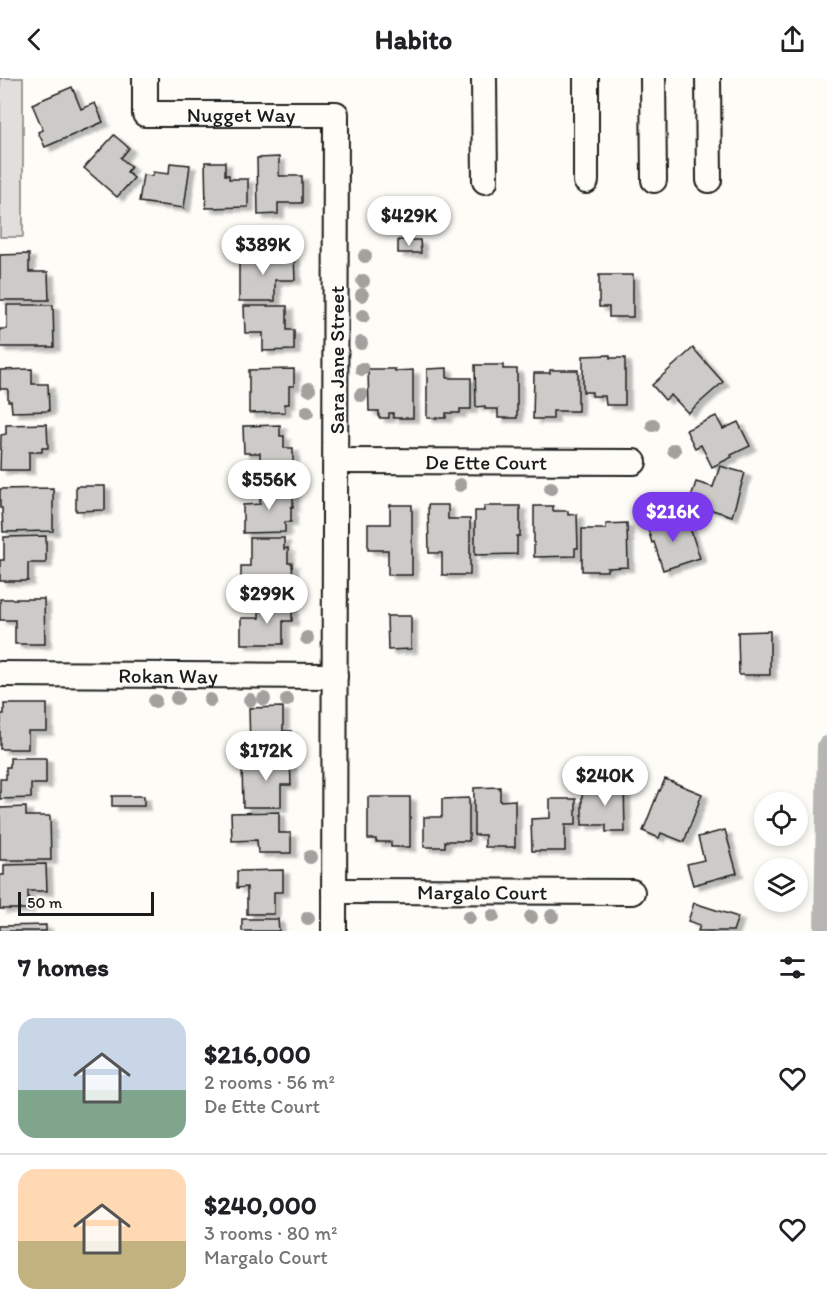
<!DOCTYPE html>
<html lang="en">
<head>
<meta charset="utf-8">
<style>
	:root { --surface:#fff; --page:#f2f2f2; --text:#202124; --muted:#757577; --line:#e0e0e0; --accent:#7c3aed }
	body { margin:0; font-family:Itim,sans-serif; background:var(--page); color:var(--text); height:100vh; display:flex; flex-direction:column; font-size:22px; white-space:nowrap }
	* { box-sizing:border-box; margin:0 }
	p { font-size:20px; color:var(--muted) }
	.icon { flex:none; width:33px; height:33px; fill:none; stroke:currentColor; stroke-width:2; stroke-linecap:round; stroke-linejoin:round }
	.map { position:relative; height:853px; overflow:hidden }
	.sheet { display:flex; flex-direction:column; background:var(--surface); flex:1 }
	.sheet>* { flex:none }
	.controls { position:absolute; left:754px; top:714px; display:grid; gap:12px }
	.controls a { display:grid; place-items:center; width:54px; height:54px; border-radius:50%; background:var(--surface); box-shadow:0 3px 9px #0003; font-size:30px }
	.scale { position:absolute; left:18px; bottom:15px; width:136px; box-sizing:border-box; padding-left:6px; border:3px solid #1c1c1c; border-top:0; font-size:16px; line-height:21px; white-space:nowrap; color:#1c1c1c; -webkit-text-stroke:4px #fdfcf7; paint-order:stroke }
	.price { position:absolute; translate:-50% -51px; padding:0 14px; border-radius:21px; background:#fff; color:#222; font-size:20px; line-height:39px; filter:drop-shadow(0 2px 3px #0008) }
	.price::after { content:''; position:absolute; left:50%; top:36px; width:18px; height:14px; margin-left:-9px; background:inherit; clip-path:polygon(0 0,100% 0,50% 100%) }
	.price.on { background:var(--accent); color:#fff }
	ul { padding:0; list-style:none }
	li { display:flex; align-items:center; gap:18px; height:150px; padding:0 18px }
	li+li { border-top:2px solid var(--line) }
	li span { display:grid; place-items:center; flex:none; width:168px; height:120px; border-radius:18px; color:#555 }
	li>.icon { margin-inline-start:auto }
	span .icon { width:72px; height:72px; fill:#fffc; stroke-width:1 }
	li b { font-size:26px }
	h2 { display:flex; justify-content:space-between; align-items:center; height:72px; padding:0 18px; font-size:26px }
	header { display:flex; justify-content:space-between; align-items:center; height:78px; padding:0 18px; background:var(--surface); font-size:27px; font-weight:800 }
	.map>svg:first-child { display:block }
	.green { fill:#e0dfdb; stroke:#7e7e7c; stroke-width:1.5 }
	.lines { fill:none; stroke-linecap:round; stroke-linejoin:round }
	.canal { stroke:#b7b6b2; stroke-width:20 }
	.building { fill:#cccbc8; stroke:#1c1c1c; stroke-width:1.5; filter:url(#shadow) }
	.minor-casing { stroke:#1c1c1c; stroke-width:28 }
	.minor { stroke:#fdfcf7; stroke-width:24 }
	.tree { fill:#a2a19e }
	.labels { text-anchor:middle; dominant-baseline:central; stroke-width:4.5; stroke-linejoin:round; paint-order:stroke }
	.street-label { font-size:21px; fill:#1c1c1c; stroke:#fdfcf7 }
</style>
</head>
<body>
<header><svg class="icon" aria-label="back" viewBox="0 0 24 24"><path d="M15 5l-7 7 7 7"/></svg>Habito<svg class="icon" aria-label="share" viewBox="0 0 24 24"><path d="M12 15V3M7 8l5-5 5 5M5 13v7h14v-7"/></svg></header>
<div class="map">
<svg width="827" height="853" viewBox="0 0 827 853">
	<defs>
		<filter id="shadow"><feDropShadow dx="6" dy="4" stdDeviation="1.5" flood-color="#0004"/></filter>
	</defs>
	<rect width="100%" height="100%" fill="#fdfcf7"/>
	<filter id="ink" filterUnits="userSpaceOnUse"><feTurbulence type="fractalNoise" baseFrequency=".0167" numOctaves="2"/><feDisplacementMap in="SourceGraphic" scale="12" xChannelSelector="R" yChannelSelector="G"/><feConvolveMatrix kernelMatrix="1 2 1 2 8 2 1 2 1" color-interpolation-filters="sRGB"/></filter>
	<g filter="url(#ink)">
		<rect class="green" x="0" y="0" width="23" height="159"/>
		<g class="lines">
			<polyline class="canal" points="824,853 827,668"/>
		</g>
		<g class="building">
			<polygon points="72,9 81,31 95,25 103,44 45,69 38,54 43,52 32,26"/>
			<polygon points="114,57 129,70 121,80 131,89 127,94 134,100 117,119 84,90"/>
			<polygon points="279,79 279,98 302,98 302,125 278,125 278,136 258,137 257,80"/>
			<polygon points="205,84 225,84 225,97 229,97 229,101 248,101 248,129 206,130"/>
			<polygon points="170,85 190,87 184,130 139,124 143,97 153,98 153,94 169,96"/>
			<polygon points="398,162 420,162 421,175 398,175"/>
			<polygon points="29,176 29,194 48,194 49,222 0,222 0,177"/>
			<polygon points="294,178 295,202 275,202 275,223 239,223 239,179"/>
			<polygon points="599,197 633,197 633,239 609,239 609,229 599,229"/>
			<polygon points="7,227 53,227 54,269 0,269 0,251 7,251"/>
			<polygon points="244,228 287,228 287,252 294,252 294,272 263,273 263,255 245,255"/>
			<polygon points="693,270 723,304 688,335 671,317 665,322 652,307"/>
			<polygon points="610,277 610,280 625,280 625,327 606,327 605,318 592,318 592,314 583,314 583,278"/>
			<polygon points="475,287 503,287 503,291 517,291 517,340 498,340 498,331 485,331 485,328 476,329"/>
			<polygon points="447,290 447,300 471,300 471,331 460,331 460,335 446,335 446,340 427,340 427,291"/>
			<polygon points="32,291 32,306 48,306 49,333 12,334 11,323 8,323 8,311 0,311 0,292"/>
			<polygon points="294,291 294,308 289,308 289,326 284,326 285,334 249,335 249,292"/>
			<polygon points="368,291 395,291 395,293 413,292 413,340 393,340 393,335 389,335 389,340 379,340 379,333 369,333"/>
			<polygon points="550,292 578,292 578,333 553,333 553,341 533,341 534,295 550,295"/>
			<polygon points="716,338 723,351 738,344 750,368 731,377 732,379 712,389 701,367 695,370 686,352"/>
			<polygon points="47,346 48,370 42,370 42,374 29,374 29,392 0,392 1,357 6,356 6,347"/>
			<polygon points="280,347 280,358 284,358 284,370 293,370 293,389 279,389 279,392 260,392 260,375 244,375 243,348"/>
			<polygon points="720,388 745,395 732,438 689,425 696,404 713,409"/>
			<polygon points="76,408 105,408 105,432 76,433"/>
			<polygon points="293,409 293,429 291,429 291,444 285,444 285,454 243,455 243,427 260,426 260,410"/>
			<polygon points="53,410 53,453 3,454 2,430 0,430 0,411"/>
			<polygon points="390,427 412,427 412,497 388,497 388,472 368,472 368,446 390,446"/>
			<polygon points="428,427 448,427 448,441 470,441 470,497 442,497 442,475 429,475"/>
			<polygon points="484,428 520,428 520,458 517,458 517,476 475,477 475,433 484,433"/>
			<polygon points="534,428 553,428 553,433 568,433 568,437 577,436 578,470 575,470 575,478 534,479"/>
			<polygon points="664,439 668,451 688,444 700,480 663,492 654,464 652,465 646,445"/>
			<polygon points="627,445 628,489 607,490 607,493 582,493 582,451 606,451 606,446"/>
			<polygon points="46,458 46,485 28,485 28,503 0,503 0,482 4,482 4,459"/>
			<polygon points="250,460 284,460 284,471 288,470 288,485 292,485 293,503 241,503 241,488 250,488"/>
			<polygon points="0,521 44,521 45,566 15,566 15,542 0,542"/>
			<polygon points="259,525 292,525 292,543 283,543 283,566 241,566 241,540 259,540"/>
			<polygon points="387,538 411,538 411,571 388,572"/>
			<polygon points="770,553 770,597 739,597 738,554"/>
			<polygon points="4,626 47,626 47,653 28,653 28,671 0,671 0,646 1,646 1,636 4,636"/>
			<polygon points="283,629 283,653 291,653 292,671 250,672 249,630"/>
			<polygon points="263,679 290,679 291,707 281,707 281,729 243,729 242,688 259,688 260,685 263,685"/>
			<polygon points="10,680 46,680 46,706 31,706 31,720 0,721 0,701 6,701 6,689 10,689"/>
			<polygon points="665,701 702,716 684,764 661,755 659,760 643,753 659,712 660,713"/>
			<polygon points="603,704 624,704 625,754 606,754 606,747 582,747 582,713 603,712"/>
			<polygon points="500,709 500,723 515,722 515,769 485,769 485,757 474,757 474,710"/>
			<rect x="112" y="718" width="32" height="10"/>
			<polygon points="368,719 410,719 410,769 391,769 391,764 376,764 376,761 368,761"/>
			<polygon points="469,720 469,763 445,763 445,769 424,769 424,739 442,739 442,721"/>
			<polygon points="550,721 576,721 576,747 565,747 565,773 532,773 531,741 550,740"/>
			<polygon points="26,729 26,738 50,738 51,782 0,782 0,730"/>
			<polygon points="279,734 279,755 291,755 291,775 258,775 257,762 232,763 231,735"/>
			<polygon points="725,752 737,795 693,807 687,786 704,782 698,759"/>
			<polygon points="46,786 47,813 28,813 28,831 0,831 0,797 4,797 4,787"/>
			<polygon points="283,792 283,814 274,814 274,836 247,836 247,809 237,810 237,793"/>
			<polygon points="694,825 738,839 733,853 734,853 698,853 700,847 688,843"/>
			<polygon points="242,841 278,841 279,853 242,853"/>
			<polygon points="46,847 46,853 0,853 0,848"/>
		</g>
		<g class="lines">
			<g class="minor-casing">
				<g id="minor">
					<path id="s1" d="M145,0V36H336L334,853"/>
					<polyline points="484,0 485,103"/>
					<polyline points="586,0 586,103"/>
					<polyline points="653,0 654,102"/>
					<polyline points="708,0 709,102"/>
					<path id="s2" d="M336,383L634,384"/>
					<path id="s3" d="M0,596L335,598"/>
					<path id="s4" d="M334,813L632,814"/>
				</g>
			</g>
			<use href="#minor" class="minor"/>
		</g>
		<g class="tree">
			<circle cx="365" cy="178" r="7"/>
			<circle cx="363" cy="203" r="7"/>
			<circle cx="362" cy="217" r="7"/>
			<circle cx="363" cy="238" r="7"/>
			<circle cx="361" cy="265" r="7"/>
			<circle cx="362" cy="291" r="7"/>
			<circle cx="309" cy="311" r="7"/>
			<circle cx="361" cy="317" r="7"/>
			<circle cx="307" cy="334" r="7"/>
			<circle cx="653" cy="347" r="7"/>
			<circle cx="674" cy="372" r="7"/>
			<circle cx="460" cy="407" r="7"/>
			<circle cx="551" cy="410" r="7"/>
			<circle cx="307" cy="560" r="7"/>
			<circle cx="177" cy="620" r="7"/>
			<circle cx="264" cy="621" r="7"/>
			<circle cx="210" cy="622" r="7"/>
			<circle cx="250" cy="622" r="7"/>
			<circle cx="287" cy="622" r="7"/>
			<circle cx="155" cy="623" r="7"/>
			<circle cx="310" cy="779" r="7"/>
			<circle cx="493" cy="838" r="7"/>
			<circle cx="552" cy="838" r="7"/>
			<circle cx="469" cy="839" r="7"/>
			<circle cx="531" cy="839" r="7"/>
			<circle cx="308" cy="840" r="7"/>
		</g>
	</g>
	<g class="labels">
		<g class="street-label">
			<text stroke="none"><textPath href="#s1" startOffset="132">Nugget Way</textPath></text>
			<text transform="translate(336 282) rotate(-90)">Sara Jane Street</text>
			<text stroke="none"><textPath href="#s2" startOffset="150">De Ette Court</textPath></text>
			<text stroke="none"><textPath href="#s3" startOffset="168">Rokan Way</textPath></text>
			<text stroke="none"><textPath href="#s4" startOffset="148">Margalo Court</textPath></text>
		</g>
	</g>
</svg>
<div class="controls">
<a><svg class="icon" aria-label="locate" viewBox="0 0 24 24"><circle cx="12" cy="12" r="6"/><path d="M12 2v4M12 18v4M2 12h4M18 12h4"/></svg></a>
<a><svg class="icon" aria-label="layers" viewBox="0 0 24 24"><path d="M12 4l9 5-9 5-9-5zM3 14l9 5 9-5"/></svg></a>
</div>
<div class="scale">50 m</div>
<b class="price" style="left:409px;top:169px">$429K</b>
<b class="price" style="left:263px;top:198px">$389K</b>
<b class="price" style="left:269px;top:433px">$556K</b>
<b class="price on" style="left:673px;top:465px">$216K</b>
<b class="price" style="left:267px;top:547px">$299K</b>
<b class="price" style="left:266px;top:704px">$172K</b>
<b class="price" style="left:605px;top:729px">$240K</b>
</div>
<section class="sheet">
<h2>7 homes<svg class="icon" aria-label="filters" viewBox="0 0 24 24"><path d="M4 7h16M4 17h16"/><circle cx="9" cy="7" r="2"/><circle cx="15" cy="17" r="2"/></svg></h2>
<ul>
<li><span style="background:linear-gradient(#c9d6e8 60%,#7fa58c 0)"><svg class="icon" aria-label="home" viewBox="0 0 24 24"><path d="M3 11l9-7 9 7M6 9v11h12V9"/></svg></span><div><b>$216,000</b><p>2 rooms · 56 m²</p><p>De Ette Court</p></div><svg class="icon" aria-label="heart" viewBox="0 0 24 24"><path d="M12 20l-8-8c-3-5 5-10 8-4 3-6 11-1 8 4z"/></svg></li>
<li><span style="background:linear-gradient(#ffd9b3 60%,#c2b280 0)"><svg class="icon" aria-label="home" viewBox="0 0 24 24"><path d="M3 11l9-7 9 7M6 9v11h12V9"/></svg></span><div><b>$240,000</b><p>3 rooms · 80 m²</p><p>Margalo Court</p></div><svg class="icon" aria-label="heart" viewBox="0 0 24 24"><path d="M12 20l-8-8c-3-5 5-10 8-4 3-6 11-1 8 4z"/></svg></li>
</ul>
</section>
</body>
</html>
